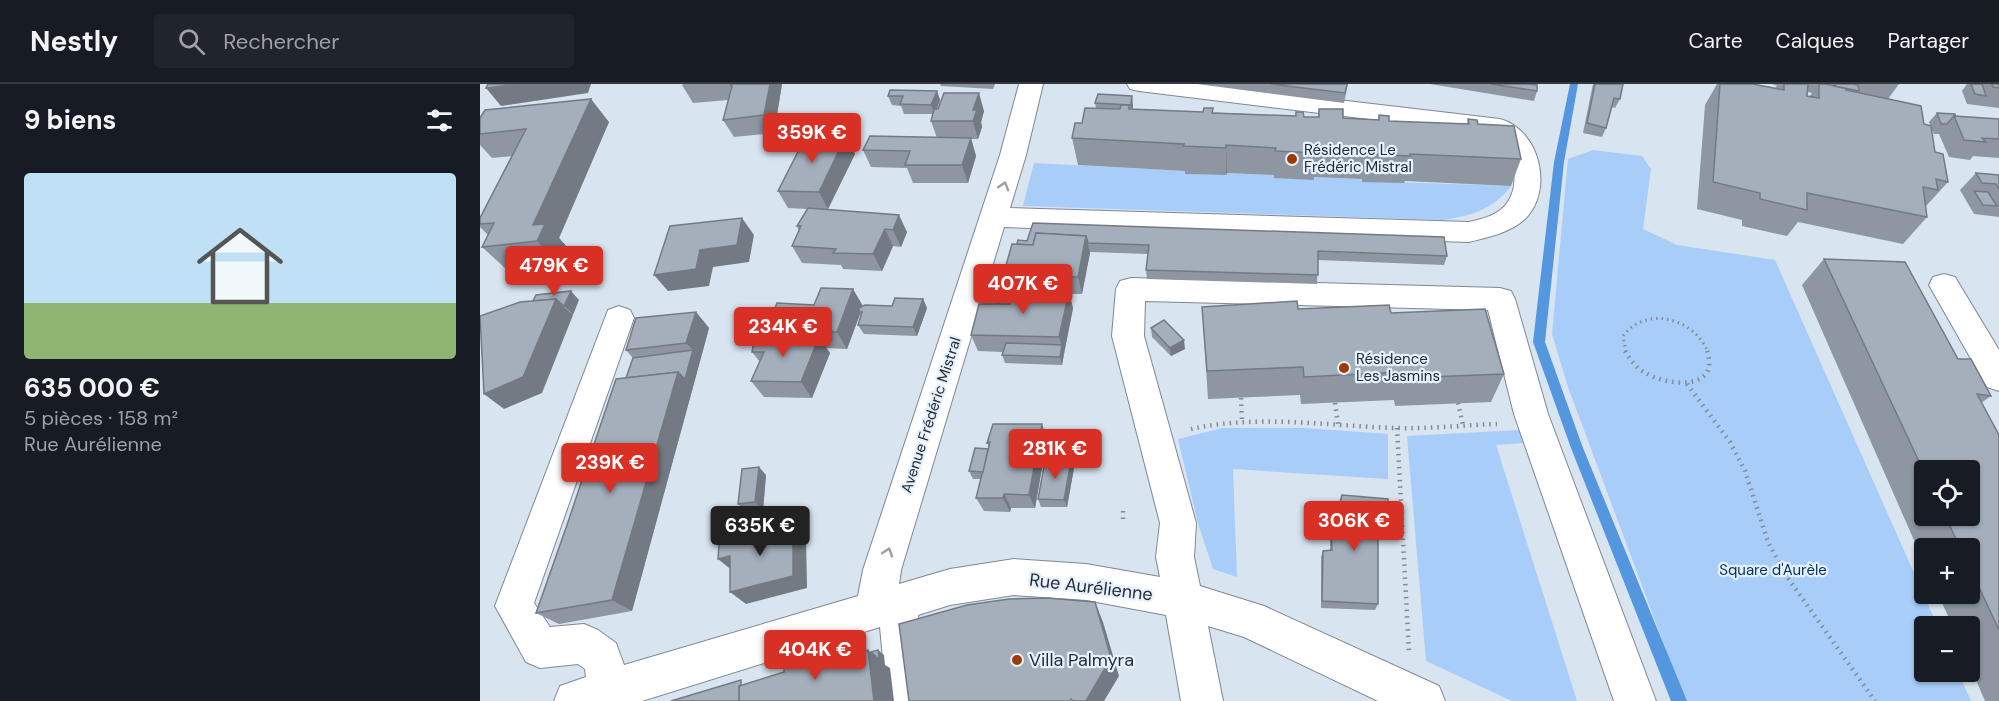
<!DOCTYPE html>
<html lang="fr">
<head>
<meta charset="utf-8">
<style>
	:root { --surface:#171b24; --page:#20242c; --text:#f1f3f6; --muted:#9ea1a6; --line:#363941; --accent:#d93025 }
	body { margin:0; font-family:"DM Sans",sans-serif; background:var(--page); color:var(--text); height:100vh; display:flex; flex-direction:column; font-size:22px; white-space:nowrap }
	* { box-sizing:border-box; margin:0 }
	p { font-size:20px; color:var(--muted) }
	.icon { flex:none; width:33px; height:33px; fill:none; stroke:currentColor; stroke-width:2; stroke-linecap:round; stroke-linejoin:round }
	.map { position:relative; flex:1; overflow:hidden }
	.sheet { display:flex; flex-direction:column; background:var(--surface); width:480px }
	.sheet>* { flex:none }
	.tools { position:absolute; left:1434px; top:376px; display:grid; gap:12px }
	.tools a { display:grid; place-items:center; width:66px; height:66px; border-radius:6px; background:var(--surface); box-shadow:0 2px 4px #0004; font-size:30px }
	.price { position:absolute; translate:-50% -51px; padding:0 14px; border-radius:6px; background:var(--accent); color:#fff; font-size:20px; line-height:39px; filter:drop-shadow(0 2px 3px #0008) }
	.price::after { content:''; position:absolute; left:50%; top:36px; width:18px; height:14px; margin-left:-9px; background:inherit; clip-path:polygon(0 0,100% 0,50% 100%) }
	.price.selected { background:#222; color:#fff }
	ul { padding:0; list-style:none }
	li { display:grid; align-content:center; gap:12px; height:318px; padding:0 24px }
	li+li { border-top:2px solid var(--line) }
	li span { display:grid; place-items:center; height:186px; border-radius:6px; color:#555 }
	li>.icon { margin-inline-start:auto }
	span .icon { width:108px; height:108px; fill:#fffc; stroke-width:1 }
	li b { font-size:26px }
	h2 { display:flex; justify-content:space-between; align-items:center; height:72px; padding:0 24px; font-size:26px }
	header { display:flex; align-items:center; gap:36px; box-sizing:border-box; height:84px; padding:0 30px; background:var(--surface); border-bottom:2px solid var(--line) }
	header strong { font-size:28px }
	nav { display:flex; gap:33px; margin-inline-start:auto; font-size:21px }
	.search { width:420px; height:54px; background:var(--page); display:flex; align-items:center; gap:15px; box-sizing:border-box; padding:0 21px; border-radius:6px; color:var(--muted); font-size:22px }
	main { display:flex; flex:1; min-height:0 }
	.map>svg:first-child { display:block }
	.green { fill:#a7cdf8 }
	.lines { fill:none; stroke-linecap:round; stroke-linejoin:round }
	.stream { fill:#5497df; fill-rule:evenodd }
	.minor-casing { stroke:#7e8894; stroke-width:2 }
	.path-far1 { stroke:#838c94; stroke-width:3; stroke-dasharray:1.5 4; stroke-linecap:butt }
	.path { stroke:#838c94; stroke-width:4.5; stroke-dasharray:1.5 5; stroke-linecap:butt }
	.minor { fill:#fff; fill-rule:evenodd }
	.wall { fill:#8d96a1; fill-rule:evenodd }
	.shaded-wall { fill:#737a83 }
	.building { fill:#a4afbb; stroke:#737a83; stroke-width:1.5 }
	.oneway { stroke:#9ea0a2 }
	.poi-dot { fill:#9e3a06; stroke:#e5f1fe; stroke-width:2 }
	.labels { text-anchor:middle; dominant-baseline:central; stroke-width:4.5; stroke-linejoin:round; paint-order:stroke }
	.poi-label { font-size:15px; fill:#272b30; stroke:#e5f1fe; text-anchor:start }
	.street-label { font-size:15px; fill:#272b30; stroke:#e5f1fe }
	.park-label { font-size:15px; fill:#00305d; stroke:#e5f1fe }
	.near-street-label { font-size:18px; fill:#272b30; stroke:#e5f1fe }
	.near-poi-label { font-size:18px; fill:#272b30; stroke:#e5f1fe; text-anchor:start }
</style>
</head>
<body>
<header>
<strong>Nestly</strong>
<div class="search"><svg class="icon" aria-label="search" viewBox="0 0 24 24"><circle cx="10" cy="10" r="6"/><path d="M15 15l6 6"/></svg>Rechercher</div>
<nav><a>Carte</a><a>Calques</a><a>Partager</a></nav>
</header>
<main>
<section class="sheet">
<h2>9 biens<svg class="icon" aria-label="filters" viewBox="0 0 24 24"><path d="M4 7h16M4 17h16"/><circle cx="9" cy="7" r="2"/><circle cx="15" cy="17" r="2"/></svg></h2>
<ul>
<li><span style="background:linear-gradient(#bfe0f5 70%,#8fb573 0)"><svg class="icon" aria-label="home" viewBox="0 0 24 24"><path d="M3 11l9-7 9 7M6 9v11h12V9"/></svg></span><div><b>635 000 €</b><p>5 pièces · 158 m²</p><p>Rue Aurélienne</p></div></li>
</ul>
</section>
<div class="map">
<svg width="1519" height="617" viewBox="0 0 1519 617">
	<rect width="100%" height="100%" fill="#d8e4f0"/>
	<g class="green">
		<polygon points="1113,66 1162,72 1171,85 1163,145 1197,161 1295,176 1458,543 1444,543 1444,588 1478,588 1491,617 1205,617 1088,303 1072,250 1088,75"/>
		<path d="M554,79L706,87L705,90L746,91L747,89L882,95V97L1031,102C1014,125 991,132 963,136L543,122Z"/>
		<polygon points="743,344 824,344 908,350 908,395 753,385 757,493 733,485 718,439 698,355"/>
		<polygon points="1040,346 1044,359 1016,361 1097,617 1032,617 946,577 927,352"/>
	</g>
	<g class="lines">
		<polygon class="stream" points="1090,0 1098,0 1084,78 1065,258 1103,364 1207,617 1191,617 1091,364 1053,258 1074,78"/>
		<g class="minor-casing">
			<g id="minor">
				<path d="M539,0H563L546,71L530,124L989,138C1002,135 1019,131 1027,119C1042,98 1033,64 1013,50L659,7L650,5L647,0H722L1020,35C1060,46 1074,106 1045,135C1030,149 1008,153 989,158L524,143L421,486L419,500L470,485L534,475L606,480L680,493L676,473L680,439L632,252L636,205L640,197L651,194L1020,204L1031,207L1035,215L1068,330L1176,617H1134L1034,330L1008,226L665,217L664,252L716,439L714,473L720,502L784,522L959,602L965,617H898L764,553L728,542L743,617H701L686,531L606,516L534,511L470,521L438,531L449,617H407L400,543L162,617H74L80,602L106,593L105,585L98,580L60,584L46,578L15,522L128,226L139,222L150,226L154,234L54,519L70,543L104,540L118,546L136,559L144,581L378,512L383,486L520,71Z"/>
				<polygon points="1464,190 1475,193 1519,266 1519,307 1507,303 1449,201 1453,193"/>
			</g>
		</g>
		<path class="path-far1" d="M1146,268L1143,252C1166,221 1214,234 1228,268"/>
		<g class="path">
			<path d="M1145,267C1150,275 1155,283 1164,288C1185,302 1241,308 1227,267"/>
			<polyline points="1207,300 1250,358 1265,387 1288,458 1305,490 1395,617"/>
			<polyline points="761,314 762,338"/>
			<polyline points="855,319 858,340"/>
			<polyline points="978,319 983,341"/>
			<polyline points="917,344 929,568"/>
			<path d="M711,345C779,330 847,342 916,344C950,345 984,341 1017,340"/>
			<polyline points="643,427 643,437"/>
		</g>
		<use href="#minor" class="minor"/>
	</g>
	<g class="wall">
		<polygon points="203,0 302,0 294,49 254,53 243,36 248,16 213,19 202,1"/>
		<polygon points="460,0 515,0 513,5 461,2"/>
		<polygon points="717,0 868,0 864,19"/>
		<polygon points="950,0 1057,0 1057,7 1054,17"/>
		<polygon points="1113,0 1143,0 1140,15 1135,24 1132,23 1126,44 1122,53 1103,49"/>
		<path d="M1237,0H1273L1295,4L1297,2L1292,0H1419L1408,15L1444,40L1450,41L1449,38L1457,29L1476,33L1519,35V74L1493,72L1490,76L1469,73L1459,50H1454L1451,44L1455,68L1468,98L1446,122L1447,133L1423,160L1318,138L1307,152L1262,142V136L1217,125L1225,21ZM1328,8L1332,9L1330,12H1327Z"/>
		<polygon points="1487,0 1519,0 1519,24 1487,20 1482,7"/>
		<polygon points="457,7 460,16 457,25 504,27 501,38 502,43 498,55 491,55 496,72 488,99 433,99 427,84 391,83 383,66 457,54 451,37 453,30 424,30 421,22 412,21 408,12"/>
		<polygon points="618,10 653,21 652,25 815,32 816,28 824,33 838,33 839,25 863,34 898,36 899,31 909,37 987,40 988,35 998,40 1041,75 1031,102 925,97 924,99 882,98 882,95 834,93 834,96 794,94 794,91 747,89 746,91 705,90 705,87 598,81 592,54 602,39 616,24 615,19"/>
		<polygon points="0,34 129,38 79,154 87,163 79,180 26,185 2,163 8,151 0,143 0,134 32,72 12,74 0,61"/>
		<polygon points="366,52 375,70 348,125 427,148 421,163 413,162 402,187 363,185 361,181 322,179 312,162 319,147 317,142 327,125 308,124 298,107"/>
		<polygon points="1496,89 1519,91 1519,133 1494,130 1480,106"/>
		<polygon points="538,156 967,172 964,181 838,176 837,200 667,195 666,186 668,170 610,168 602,210 589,210 593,224 582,281 525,279 522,271 523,268 498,267 491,251 504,220 518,208 521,217 531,213 531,209 529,209 523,192"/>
		<path d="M1344,175L1478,275L1511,312L1501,319L1519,351V617H1505L1490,582V543H1473L1458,510H1490V465H1444V479L1322,201ZM1444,387L1490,432H1444Z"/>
		<polygon points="443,215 447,224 437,252 384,250 378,241 381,232 380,230 367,265 346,264 350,269 332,314 284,313 271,297 280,278 272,268 290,252 286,246 334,221 412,222"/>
		<polygon points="722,223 818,225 1024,290 1011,318 915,322 914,316 821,320 820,311 728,315"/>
		<polygon points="216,228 229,244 152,527 79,540 56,529 153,274 146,266"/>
		<polygon points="671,244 705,265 691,272 672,253"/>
		<polygon points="567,355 555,424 531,424 530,428 504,427 496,414 501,395 493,395 489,387 508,365 509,363 507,359"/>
		<polygon points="591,377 594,384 587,423 561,423 558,415"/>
		<polygon points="286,391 283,426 266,428 258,420"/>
		<polygon points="862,411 909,431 906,439 898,438 898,520 895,526 841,524 841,473 843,467 850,466 850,447 851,440 854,439"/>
	</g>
	<g class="shaded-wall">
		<polygon points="37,0 111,0 108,9 21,22 6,4"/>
		<polygon points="290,0 302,0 294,49 284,31"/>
		<polygon points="457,7 460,16 455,30 451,21"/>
		<polygon points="499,9 504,27 501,38 502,43 498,55 493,37 493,26"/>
		<polygon points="652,12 653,21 652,30 651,21"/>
		<polygon points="111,15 129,38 79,154 87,163 79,180 57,157 53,141"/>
		<polygon points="366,52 375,70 348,125 339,108"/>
		<polygon points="491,54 496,72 488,99 482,81"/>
		<polygon points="746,61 747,89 746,91"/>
		<polygon points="419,131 427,148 421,163 413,146"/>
		<polygon points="262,134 274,151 269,178 233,183 229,202 188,207 174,191 220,166"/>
		<polygon points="405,145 413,162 402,187 393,170"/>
		<polygon points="606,152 610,169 602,210 598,193"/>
		<polygon points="373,205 383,222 380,228 379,228 380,230 367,265 357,248"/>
		<polygon points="91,207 99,216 93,231 84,222"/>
		<polygon points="518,208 521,217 519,227 515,220"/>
		<polygon points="589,208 593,224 584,269 579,253"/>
		<polygon points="76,215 93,231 62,309 24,325 4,310"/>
		<polygon points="443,215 447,224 437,252 433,243"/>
		<polygon points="216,228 229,244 213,303 205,295 213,266 206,259"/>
		<polygon points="339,253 350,269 332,314 321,298"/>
		<polygon points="704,256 705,265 691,272 690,264"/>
		<polygon points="582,261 584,269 582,281 580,273"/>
		<polygon points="198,288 213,303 152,527 132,516"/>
		<polygon points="562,340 567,355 555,424 549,411"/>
		<polygon points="591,377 594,384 587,423 584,416"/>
		<polygon points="279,383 286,391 283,426 275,418"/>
		<polygon points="524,410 531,424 530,428 523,414"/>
		<polygon points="276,431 284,438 282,451 264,454 256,447"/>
		<polygon points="313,439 326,452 327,504 266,520 250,508"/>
		<polygon points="250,472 254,488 238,475"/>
		<polygon points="615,518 623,538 639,592 624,617 606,617"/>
		<polygon points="348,564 371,582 388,566 399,575 398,566 404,571 405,581 410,584 414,617 394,617 349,579"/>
	</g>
	<g class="building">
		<polygon points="8,0 37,0 6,4"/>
		<polygon points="250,0 290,0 284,31 243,36 252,2"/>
		<polygon points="791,0 867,0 865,9"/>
		<polygon points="1011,0 1048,0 1057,1 1057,7"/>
		<polygon points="1115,0 1143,0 1140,15 1134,14 1126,44 1107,39"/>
		<polygon points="1240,0 1273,0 1304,6 1304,0 1328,0 1327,12 1339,14 1339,0 1345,0 1366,4 1366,6 1441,22 1444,40 1451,42 1455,68 1463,70 1468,98 1456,95 1458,106 1443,103 1447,133 1327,109 1327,126 1280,115 1280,109 1233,98"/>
		<polygon points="1356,0 1373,0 1378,1 1379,7 1354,2"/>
		<polygon points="1491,0 1502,0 1506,12 1495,10"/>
		<polygon points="1512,0 1519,0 1519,4 1513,3"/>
		<polygon points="410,6 457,7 451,21 420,20 423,12 408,12"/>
		<polygon points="464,9 499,9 493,26 497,26 493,37 451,37 454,25 458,25"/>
		<polygon points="618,10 652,12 651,21 615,19"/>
		<polygon points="111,15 53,141 65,140 57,157 2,163 14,139 0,140 0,134 46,45 0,50 0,34 5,26"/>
		<polygon points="641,21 649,21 649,25 723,28 724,24 733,24 732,29 816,32 816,28 823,28 824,33 839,33 839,25 863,25 863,34 899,36 899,31 909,32 909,37 989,40 988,35 997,36 998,40 1034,42 1041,75 930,70 930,72 886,70 886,68 837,65 837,69 795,67 796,64 746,61 746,64 703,62 704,60 592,54 595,39 602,39 605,24 640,25"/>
		<polygon points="1457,29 1475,30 1476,33 1474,32 1467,40 1461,40"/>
		<polygon points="1474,32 1519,35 1519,55 1502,54 1506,58 1484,56"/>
		<polygon points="326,52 366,52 339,108 298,107"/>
		<polygon points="390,52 491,54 482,81 425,81 430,67 383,66"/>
		<polygon points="1496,89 1519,91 1519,105 1516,100 1502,99"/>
		<polygon points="1494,107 1508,108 1517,122 1503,121"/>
		<polygon points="328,124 419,131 413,146 405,145 393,170 353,169 356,165 312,162 321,142 317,142"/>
		<polygon points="262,134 257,161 220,166 216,185 174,191 190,142"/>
		<polygon points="553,139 964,153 967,172 838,167 838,191 666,186 669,161 608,159 606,152 556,149 553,161 537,160 538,156 547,157"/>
		<polygon points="556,149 606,152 598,193 523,192 532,160 553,161"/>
		<polygon points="1344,175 1425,178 1478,275 1491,275 1511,312 1497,310 1519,351 1519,546 1490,484 1490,465 1481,465 1465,432 1490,432 1490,387 1444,387 1444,388"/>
		<polygon points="341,204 373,205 357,248 286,246 297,219 334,221"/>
		<polygon points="532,206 589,208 579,253 491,251 499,220 530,220"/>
		<polygon points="91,207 84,222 76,215 53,217 56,211"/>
		<polygon points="507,208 518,208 515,220 504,220"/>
		<polygon points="522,213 531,213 530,220 520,220"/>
		<polygon points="415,214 443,215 433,243 378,241 382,228 379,228 379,224 385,221 412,222"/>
		<polygon points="76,215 43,293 4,310 0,232 40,218"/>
		<polygon points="817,217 818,225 909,221 911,229 1005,225 1024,290 922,294 921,288 824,293 823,283 727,287 722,223"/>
		<polygon points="216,228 206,259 146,266 156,234"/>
		<polygon points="684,236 704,256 690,264 671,244"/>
		<polygon points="275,252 339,253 321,298 271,297 284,268 272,268"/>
		<polygon points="526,259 582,261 580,273 522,271"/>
		<polygon points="213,266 205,295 198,288 146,294 153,274"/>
		<polygon points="198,288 132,516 56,529 87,441 136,295"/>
		<polygon points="513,340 562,340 549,411 524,410 523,414 496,414 510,358 507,359"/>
		<polygon points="495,364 508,365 503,388 489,387"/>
		<polygon points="565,377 591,377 584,416 558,415"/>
		<polygon points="279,383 275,418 258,420 262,385"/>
		<polygon points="862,411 908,415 909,431 898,431 898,520 842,517 843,467 852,466 851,440 854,439"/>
		<polygon points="276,431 274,444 256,447 257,435"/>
		<polygon points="313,439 313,492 250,508 250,472 238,475 239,460 253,456 253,454"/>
		<polygon points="567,514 615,518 631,574 606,617 594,617 591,615 590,617 429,617 419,540 487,521 529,515"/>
		<polygon points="348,564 349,579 388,566 394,617 259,617 259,602 304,588 304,577"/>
		<polygon points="398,566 399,575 391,568"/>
		<polygon points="261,596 261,601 259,602 259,617 191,617"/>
	</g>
	<defs><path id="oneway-chevron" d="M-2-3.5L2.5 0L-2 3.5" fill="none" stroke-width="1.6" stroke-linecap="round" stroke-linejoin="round" transform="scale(1.5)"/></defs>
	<g class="oneway">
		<use href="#oneway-chevron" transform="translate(524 102) rotate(-73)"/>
		<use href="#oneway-chevron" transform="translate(408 468) rotate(-72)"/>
	</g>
	<g class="poi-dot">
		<circle cx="812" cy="75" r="6"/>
		<circle cx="864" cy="284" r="6"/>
		<circle cx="537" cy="576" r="6"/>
	</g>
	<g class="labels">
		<g class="poi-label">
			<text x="824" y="66">Résidence Le<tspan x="824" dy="17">Frédéric Mistral</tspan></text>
			<text x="876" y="275">Résidence<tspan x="876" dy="17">Les Jasmins</tspan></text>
		</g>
		<g class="street-label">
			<text transform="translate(451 331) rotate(-72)">Avenue Frédéric Mistral</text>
		</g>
		<g class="park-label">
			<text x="1293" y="486">Square d'Aurèle</text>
		</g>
		<g class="near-street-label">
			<text transform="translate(611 503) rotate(7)">Rue Aurélienne</text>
		</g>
		<g class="near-poi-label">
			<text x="549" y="576">Villa Palmyra</text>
		</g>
	</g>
</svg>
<div class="tools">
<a><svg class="icon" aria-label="locate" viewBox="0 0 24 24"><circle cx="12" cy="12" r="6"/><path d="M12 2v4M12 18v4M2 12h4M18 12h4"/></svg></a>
<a>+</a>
<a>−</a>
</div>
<b class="price" style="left:332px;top:80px">359K €</b>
<b class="price" style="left:74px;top:213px">479K €</b>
<b class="price" style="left:543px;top:231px">407K €</b>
<b class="price" style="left:303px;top:274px">234K €</b>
<b class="price" style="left:575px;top:396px">281K €</b>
<b class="price" style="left:130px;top:410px">239K €</b>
<b class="price" style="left:874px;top:468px">306K €</b>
<b class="price selected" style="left:280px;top:473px">635K €</b>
<b class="price" style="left:335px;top:597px">404K €</b>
</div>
</main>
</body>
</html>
